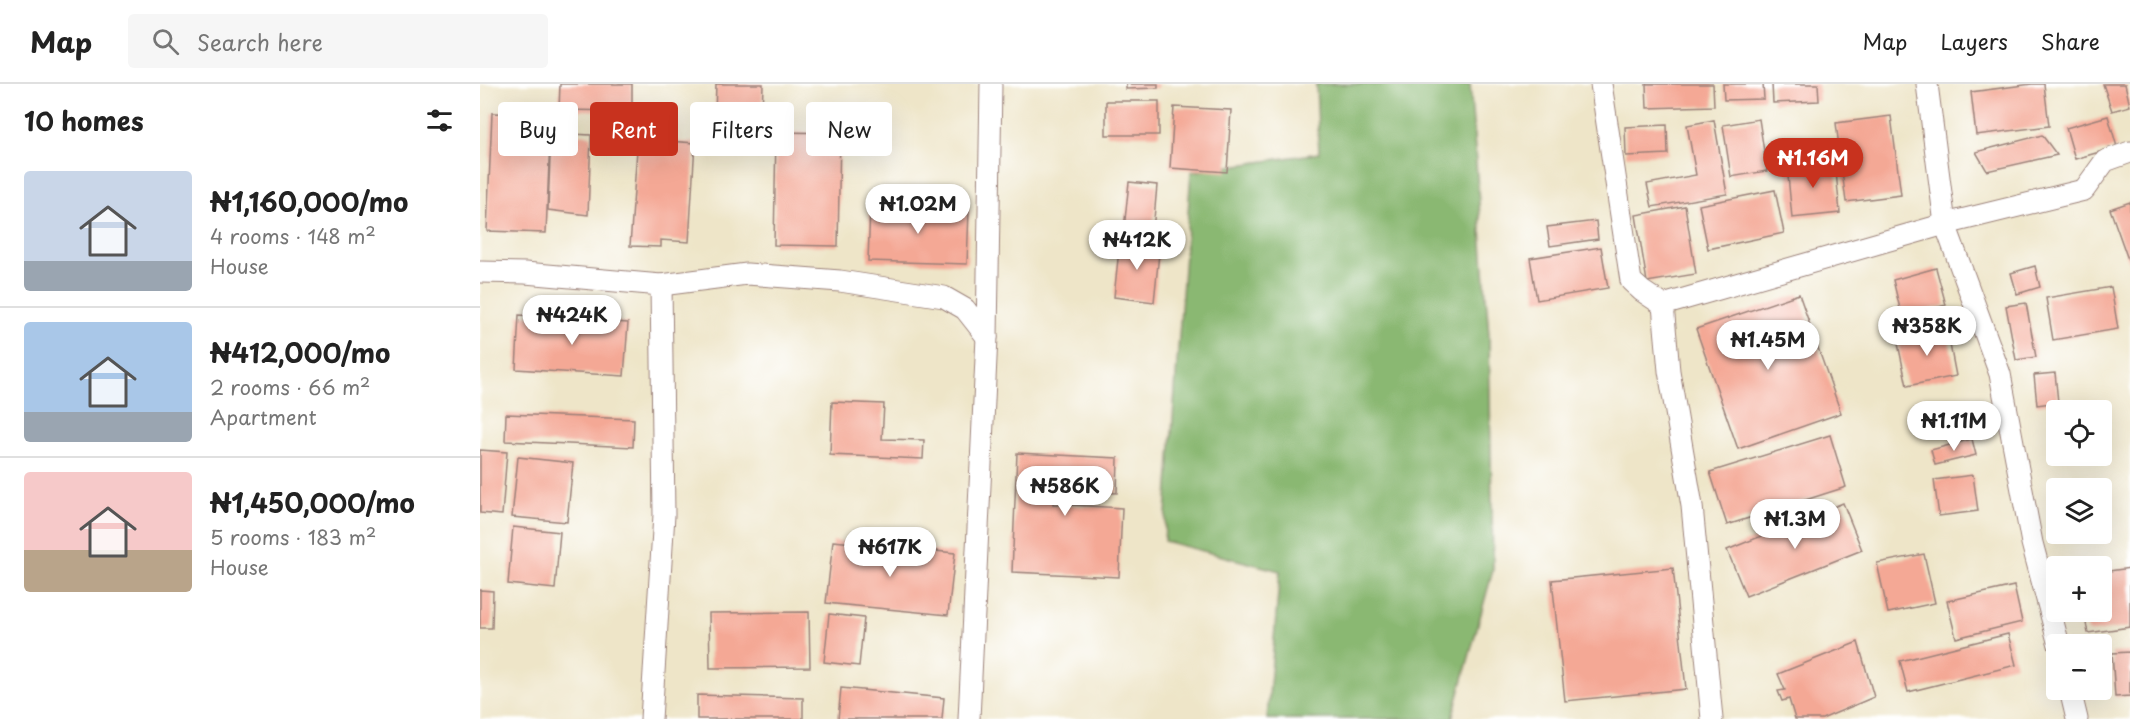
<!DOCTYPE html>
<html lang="en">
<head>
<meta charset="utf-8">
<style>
	:root { --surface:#fff; --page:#f6f6f6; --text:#222; --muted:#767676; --line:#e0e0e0; --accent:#c8321e }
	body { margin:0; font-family:"Playpen Sans",sans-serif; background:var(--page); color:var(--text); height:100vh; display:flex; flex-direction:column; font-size:22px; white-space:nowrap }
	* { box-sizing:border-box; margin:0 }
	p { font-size:20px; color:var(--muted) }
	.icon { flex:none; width:33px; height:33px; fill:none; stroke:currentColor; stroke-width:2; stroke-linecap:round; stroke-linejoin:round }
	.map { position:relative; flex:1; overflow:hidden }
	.drawer { display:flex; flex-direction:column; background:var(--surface); width:480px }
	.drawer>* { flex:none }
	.hud { position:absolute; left:18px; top:18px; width:570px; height:54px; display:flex; gap:12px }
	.buttons { position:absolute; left:1566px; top:316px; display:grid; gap:12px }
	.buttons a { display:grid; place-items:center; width:66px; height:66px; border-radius:6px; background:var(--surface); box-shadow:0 6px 24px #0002; font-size:30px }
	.price { position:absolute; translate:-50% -51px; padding:0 14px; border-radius:21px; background:#fff; color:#222; font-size:20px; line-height:39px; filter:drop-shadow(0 2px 3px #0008) }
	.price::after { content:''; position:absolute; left:50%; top:36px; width:18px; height:14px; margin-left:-9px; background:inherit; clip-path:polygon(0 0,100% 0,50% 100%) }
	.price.active { background:var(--accent); color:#fff }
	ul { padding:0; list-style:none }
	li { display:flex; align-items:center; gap:18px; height:150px; padding:0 24px }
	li+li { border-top:2px solid var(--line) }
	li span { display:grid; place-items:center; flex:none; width:168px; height:120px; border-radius:6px; color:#555 }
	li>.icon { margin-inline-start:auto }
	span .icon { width:72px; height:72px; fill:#fffc; stroke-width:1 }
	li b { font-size:26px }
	h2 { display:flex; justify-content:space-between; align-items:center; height:72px; padding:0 24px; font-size:26px }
	.pill { padding:0 21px; border-radius:6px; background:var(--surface); box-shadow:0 6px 24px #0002; font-size:21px; line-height:54px }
	.pill.active { background:var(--accent); color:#fff }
	header { display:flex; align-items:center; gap:36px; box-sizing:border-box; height:84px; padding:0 30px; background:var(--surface); border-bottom:2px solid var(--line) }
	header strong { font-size:28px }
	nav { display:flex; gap:33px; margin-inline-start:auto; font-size:21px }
	.search { width:420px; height:54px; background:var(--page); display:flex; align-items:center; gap:15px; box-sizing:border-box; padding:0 21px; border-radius:6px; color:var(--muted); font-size:22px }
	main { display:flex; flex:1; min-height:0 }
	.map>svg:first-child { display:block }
	.forest { fill:#8ab872; stroke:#6a6c4e; stroke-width:1.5 }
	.building { fill:#f4a895 }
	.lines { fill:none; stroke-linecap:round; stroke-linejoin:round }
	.street-casing { stroke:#9c827a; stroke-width:23 }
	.street { stroke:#fff; stroke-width:21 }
</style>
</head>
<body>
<header>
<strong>Map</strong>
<div class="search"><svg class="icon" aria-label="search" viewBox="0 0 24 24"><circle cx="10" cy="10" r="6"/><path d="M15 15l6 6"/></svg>Search here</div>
<nav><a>Map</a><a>Layers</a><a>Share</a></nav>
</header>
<main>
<section class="drawer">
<h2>10 homes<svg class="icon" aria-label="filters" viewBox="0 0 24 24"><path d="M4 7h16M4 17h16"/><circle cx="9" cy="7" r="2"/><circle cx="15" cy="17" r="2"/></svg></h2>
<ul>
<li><span style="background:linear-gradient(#c9d6e8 75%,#9aa5b1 0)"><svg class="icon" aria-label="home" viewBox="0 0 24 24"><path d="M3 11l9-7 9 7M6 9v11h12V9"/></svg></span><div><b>₦1,160,000/mo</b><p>4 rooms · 148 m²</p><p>House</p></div></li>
<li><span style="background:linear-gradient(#a9c7e8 75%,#9aa5b1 0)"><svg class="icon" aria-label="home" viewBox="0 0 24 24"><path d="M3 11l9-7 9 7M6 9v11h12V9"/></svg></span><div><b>₦412,000/mo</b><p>2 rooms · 66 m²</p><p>Apartment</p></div></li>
<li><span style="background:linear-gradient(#f6c9c9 65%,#b9a48a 0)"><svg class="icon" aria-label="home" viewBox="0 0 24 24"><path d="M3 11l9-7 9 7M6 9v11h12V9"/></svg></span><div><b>₦1,450,000/mo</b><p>5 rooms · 183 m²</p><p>House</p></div></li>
</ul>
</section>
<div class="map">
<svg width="1650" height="635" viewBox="0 0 1650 635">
	<rect width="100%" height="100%" fill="#fff"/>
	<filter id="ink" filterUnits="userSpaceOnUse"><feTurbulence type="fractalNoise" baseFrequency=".0167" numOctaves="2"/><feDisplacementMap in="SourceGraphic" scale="12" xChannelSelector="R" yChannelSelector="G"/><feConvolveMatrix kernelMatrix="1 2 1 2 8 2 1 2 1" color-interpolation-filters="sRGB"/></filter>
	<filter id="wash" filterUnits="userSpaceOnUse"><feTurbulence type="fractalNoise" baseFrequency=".008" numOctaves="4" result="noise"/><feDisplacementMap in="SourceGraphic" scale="24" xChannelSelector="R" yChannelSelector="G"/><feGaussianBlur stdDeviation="1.35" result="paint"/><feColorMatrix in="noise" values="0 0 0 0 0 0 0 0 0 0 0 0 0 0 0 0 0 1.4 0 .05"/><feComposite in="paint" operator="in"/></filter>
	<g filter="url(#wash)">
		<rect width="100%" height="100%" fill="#eee5c8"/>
		<polygon class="forest" points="836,0 990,0 1009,251 1013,486 972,635 787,635 800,487 684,457 711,88 839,69"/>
		<g id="blocks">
			<g class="building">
				<polygon points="80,0 152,0 152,27 79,26"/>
				<polygon points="236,0 283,0 282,30 235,30"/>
				<polygon points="646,0 678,0 678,4 646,5"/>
				<polygon points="1166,0 1233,0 1234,22 1167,24"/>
				<polygon points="1243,0 1283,0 1284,15 1244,16"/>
				<polygon points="1292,0 1338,0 1339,17 1293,19"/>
				<polygon points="1552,0 1564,0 1569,42 1496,51 1491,8"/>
				<polygon points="1623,0 1645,0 1650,22 1632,27"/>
				<rect x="626" y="17" width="53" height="34"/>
				<polygon points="694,23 751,26 747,88 690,84"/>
				<polygon points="12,29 71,31 66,149 7,147"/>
				<polygon points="1411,32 1421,111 1366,118 1356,39"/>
				<polygon points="1628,32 1637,63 1595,75 1586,44"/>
				<polygon points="1279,35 1287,87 1251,93 1243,41"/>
				<polygon points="1234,36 1247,110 1172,123 1167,100 1216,91 1207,41"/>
				<polygon points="159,38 189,40 188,57 215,59 209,158 181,156 181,163 150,162"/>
				<polygon points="1187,41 1188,70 1146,72 1145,43"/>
				<polygon points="296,48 360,49 358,162 294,161"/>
				<polygon points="71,49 111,51 108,131 68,126"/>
				<polygon points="1562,51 1577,71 1507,87 1496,68"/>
				<polygon points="1355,77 1360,129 1312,134 1307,81"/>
				<polygon points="649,98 677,101 673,147 644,145"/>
				<polygon points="1295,106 1304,149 1228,165 1219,121"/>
				<polygon points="1650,118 1650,181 1630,125"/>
				<polygon points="1205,122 1216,190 1167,198 1156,131"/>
				<polygon points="390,123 489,126 487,180 388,177"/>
				<polygon points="1116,137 1118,155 1070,162 1067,143"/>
				<polygon points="640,156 680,160 674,218 634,213"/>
				<polygon points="1121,163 1128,204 1057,216 1050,174"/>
				<polygon points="1555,182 1560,203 1537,210 1531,189"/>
				<polygon points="1456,184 1466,221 1422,233 1413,196"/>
				<polygon points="1631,203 1638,245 1573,256 1566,214"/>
				<polygon points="1319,210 1361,329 1258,365 1216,245"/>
				<polygon points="1546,219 1556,273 1536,276 1526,222"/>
				<polygon points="39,231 148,239 144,292 36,285"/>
				<polygon points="1467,245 1476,292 1427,302 1417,255"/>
				<polygon points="1575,289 1578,318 1557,321 1554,291"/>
				<polygon points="352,318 404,320 402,355 444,356 443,375 350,371"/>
				<polygon points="26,330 154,335 153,363 25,357"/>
				<polygon points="1350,351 1366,403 1247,441 1230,388"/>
				<polygon points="1492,355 1496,371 1455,381 1451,366"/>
				<polygon points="0,366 27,368 22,431 0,429"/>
				<polygon points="537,369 638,374 637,409 574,406 573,420 642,424 639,493 532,488"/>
				<polygon points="38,373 93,379 87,438 32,433"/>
				<polygon points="1493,391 1498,427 1459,432 1454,396"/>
				<polygon points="1363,419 1382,466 1266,512 1247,466"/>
				<polygon points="33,443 80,448 75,505 28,500"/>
				<polygon points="353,457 475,469 468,531 346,519"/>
				<polygon points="1444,470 1455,519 1408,529 1397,479"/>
				<polygon points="1193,484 1206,605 1085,617 1072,496"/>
				<polygon points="1650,484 1650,543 1608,549 1605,534 1599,534 1598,528 1622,528 1622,488"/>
				<polygon points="1534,502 1542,538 1476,554 1467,517"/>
				<polygon points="0,506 13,507 12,544 0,544"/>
				<polygon points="329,528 330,583 230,584 229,529"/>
				<polygon points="349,530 384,534 379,582 344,578"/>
				<polygon points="1528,550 1536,581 1428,608 1420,577"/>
				<polygon points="1378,558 1394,613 1342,635 1315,635 1309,615 1302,617 1298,607 1305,606 1298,590"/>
				<polygon points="1650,568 1650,612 1635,613 1632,569"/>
				<polygon points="361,604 464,614 462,635 358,635"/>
				<polygon points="217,611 323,614 323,635 217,635"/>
			</g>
		</g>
	</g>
	<g filter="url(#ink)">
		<use href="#blocks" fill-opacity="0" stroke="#9c827a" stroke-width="1.5"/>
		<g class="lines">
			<g class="street-casing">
				<g id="street">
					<polyline points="1121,0 1151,197 1162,207 1183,221 1465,140 1604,106 1625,77 1650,68"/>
					<polyline points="1447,0 1465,140 1520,290 1552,459 1579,561"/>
					<polyline points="0,188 45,189 181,201 267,190 360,197 464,213 485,225 507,253"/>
					<polyline points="1183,221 1189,287 1212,422 1232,635"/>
					<polyline points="1590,606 1597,635"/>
					<polyline points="171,635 184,431 181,201"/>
					<polyline points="489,635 507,253 511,0"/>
				</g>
			</g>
			<use href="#street" class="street"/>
		</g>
	</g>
</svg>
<div class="buttons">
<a><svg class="icon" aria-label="locate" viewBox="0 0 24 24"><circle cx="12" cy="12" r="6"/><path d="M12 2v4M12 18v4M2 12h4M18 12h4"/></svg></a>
<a><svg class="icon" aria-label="layers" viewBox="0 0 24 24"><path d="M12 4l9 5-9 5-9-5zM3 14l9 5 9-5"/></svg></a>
<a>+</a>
<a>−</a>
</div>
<b class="price active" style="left:1333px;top:105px">₦1.16M</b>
<b class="price" style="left:438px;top:151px">₦1.02M</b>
<b class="price" style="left:657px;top:187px">₦412K</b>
<b class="price" style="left:92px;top:262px">₦424K</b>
<b class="price" style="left:1447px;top:273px">₦358K</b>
<b class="price" style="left:1288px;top:287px">₦1.45M</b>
<b class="price" style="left:1474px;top:368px">₦1.11M</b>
<b class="price" style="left:585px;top:433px">₦586K</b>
<b class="price" style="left:1315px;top:466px">₦1.3M</b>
<b class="price" style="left:410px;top:494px">₦617K</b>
<div class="hud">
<a class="pill">Buy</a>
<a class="pill active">Rent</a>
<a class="pill">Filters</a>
<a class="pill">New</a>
</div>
</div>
</main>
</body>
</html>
